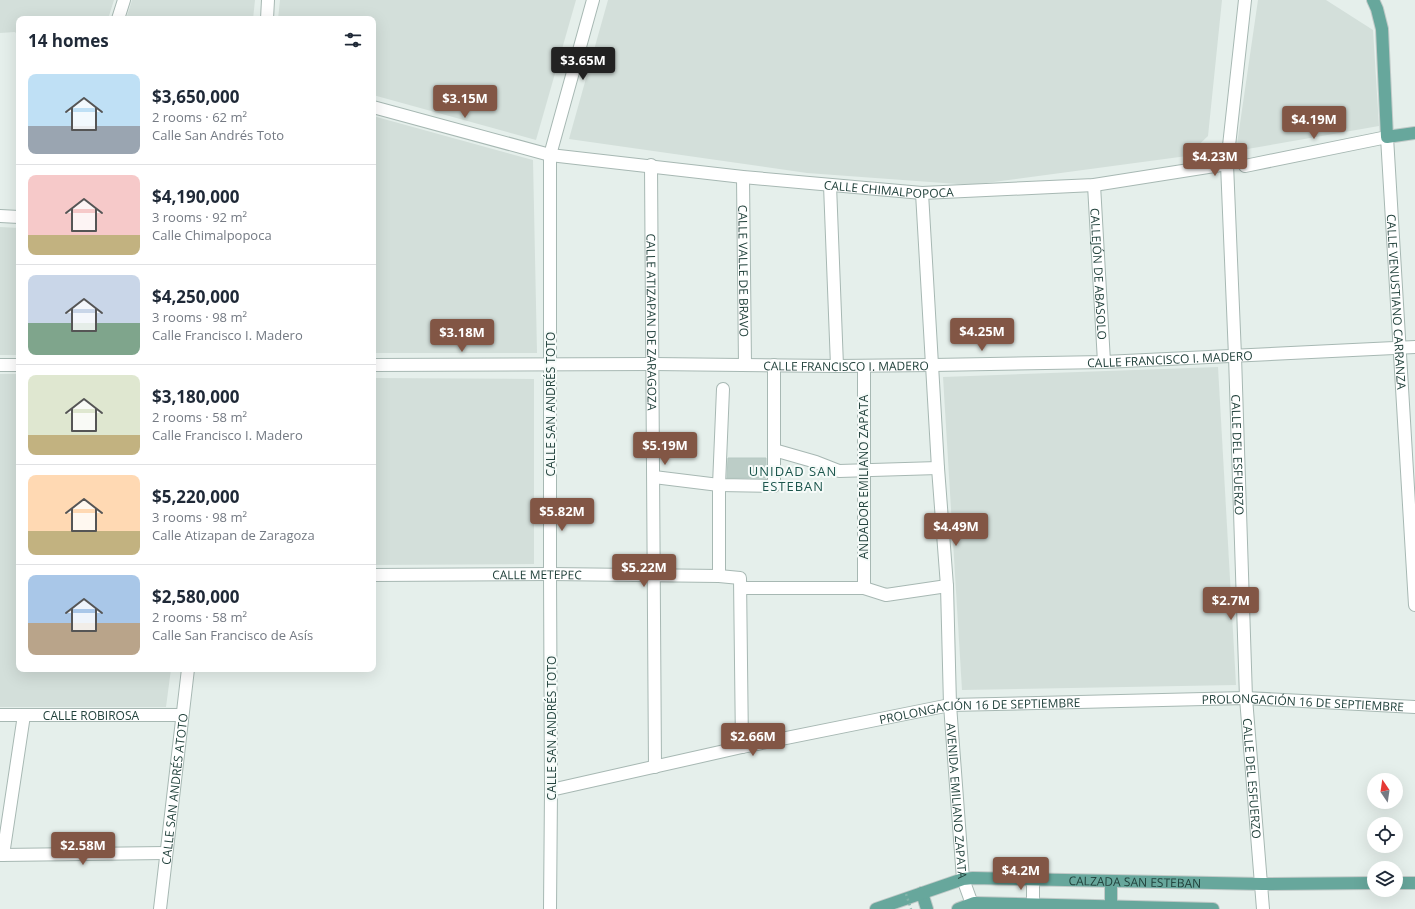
<!DOCTYPE html>
<html lang="en">
<head>
<meta charset="utf-8">
<style>
	:root { --surface:#fff; --page:#f2f2f3; --text:#1f2937; --muted:#747a83; --line:#e0e1e3; --accent:#825645 }
	body { margin:0; font-family:"Open Sans",sans-serif; background:var(--page); color:var(--text); height:100vh; display:flex; flex-direction:column; font-size:15px; white-space:nowrap }
	* { box-sizing:border-box; margin:0 }
	p { font-size:13px; color:var(--muted) }
	.icon { flex:none; width:22px; height:22px; fill:none; stroke:currentColor; stroke-width:2; stroke-linecap:round; stroke-linejoin:round }
	.map { position:relative; flex:1; overflow:hidden }
	.panel { position:absolute; left:16px; top:16px; width:360px; height:656px; display:flex; flex-direction:column; background:var(--surface); border-radius:8px; box-shadow:0 4px 16px #0002 }
	.panel>* { flex:none }
	.needle { width:26px; rotate:347deg }
	.controls { position:absolute; left:1367px; top:773px; display:grid; gap:8px }
	.controls a { display:grid; place-items:center; width:36px; height:36px; border-radius:50%; background:var(--surface); box-shadow:0 4px 16px #0002; font-size:20px }
	.price { position:absolute; translate:-50% -34px; padding:0 9px; border-radius:4px; background:var(--accent); color:#fff; font-size:13px; line-height:26px; filter:drop-shadow(0 1px 2px #0008) }
	.price::after { content:''; position:absolute; left:50%; top:24px; width:12px; height:9px; margin-left:-6px; background:inherit; clip-path:polygon(0 0,100% 0,50% 100%) }
	.price.selected { background:#222; color:#fff }
	ul { padding:0; list-style:none }
	li { display:flex; align-items:center; gap:12px; height:100px; padding:0 12px }
	li+li { border-top:1px solid var(--line) }
	li span { display:grid; place-items:center; flex:none; width:112px; height:80px; border-radius:8px; color:#555 }
	li>.icon { margin-inline-start:auto }
	span .icon { width:48px; height:48px; fill:#fffc; stroke-width:1 }
	li b { font-size:17px }
	h2 { display:flex; justify-content:space-between; align-items:center; height:48px; padding:0 12px; font-size:17px }
	.map>svg:first-child { display:block }
	.built { fill:#d3dfda }
	.building { fill:#bccdc7; stroke:#b6c9c3 }
	.lines { fill:none; stroke-linecap:round; stroke-linejoin:round }
	.minor-casing { stroke:#a7b8b3; stroke-width:14 }
	.major-casing { stroke:#c1cac8; stroke-width:14 }
	.minor { stroke:#fff; stroke-width:12 }
	.major { stroke:#67a79c; stroke-width:12 }
	.path-bridge { stroke:#83b4a9; stroke-width:2.5; stroke-dasharray:2 3; stroke-linecap:butt }
	.labels { text-anchor:middle; dominant-baseline:central; stroke-width:4; stroke-linejoin:round; paint-order:stroke }
	.street-label { font-size:12px; fill:#22423c; stroke:#f6fbf9 }
	.neighbourhood-label { font-size:13px; letter-spacing:1px; fill:#1c564d; stroke:#f6fbf9 }
</style>
</head>
<body>
<div class="map">
<svg width="1415" height="909" viewBox="0 0 1415 909">
	<rect width="100%" height="100%" fill="#e5efeb"/>
	<g class="built">
		<polygon points="0,0 114,0 108,19 19,19 19,37 15,32 0,33"/>
		<polygon points="132,0 255,0 253,19 126,19"/>
		<polygon points="280,0 576,0 536,140 373,95 373,19 278,19"/>
		<polygon points="608,0 1222,0 1208,136 1187,156 971,185 807,173 569,139"/>
		<polygon points="1258,0 1326,0 1373,30 1379,126 1236,151"/>
		<polygon points="373,116 533,160 537,353 373,353"/>
		<polygon points="0,227 19,228 19,355 0,355"/>
		<polygon points="1218,367 1236,685 962,690 943,377"/>
		<polygon points="0,374 19,374 19,669 171,669 166,707 0,707"/>
		<polygon points="373,378 534,379 534,564 373,565"/>
	</g>
	<polygon class="building" points="728,458 766,458 766,478 727,478"/>
	<g class="lines">
		<g class="minor-casing">
			<g id="minor">
				<path id="s1" d="M1245,0L1227,164L1235,356L1246,698L1263,909"/>
				<polyline points="118,19 124,0"/>
				<polyline points="267,19 268,0"/>
				<path id="s2" d="M373,107L550,155L743,177L922,193L1094,185L1227,164"/>
				<path id="s3" d="M651,165L655,767"/>
				<path id="s4" d="M1245,166L1387,137L1415,605"/>
				<path id="s5" d="M743,177L745,365"/>
				<polyline points="830,185 837,366"/>
				<path id="s6" d="M1094,185L1104,362"/>
				<path id="s7" d="M922,193L938,468L947,586L950,705L963,879L972,904"/>
				<polyline points="0,216 19,217"/>
				<polyline points="0,365 19,365"/>
				<path id="s8" d="M373,365L653,364L837,366L933,365L1104,362L1415,347"/>
				<polyline points="864,366 864,588"/>
				<polyline points="774,450 816,462 839,471 938,468"/>
				<polyline points="654,477 719,485 774,486 774,365"/>
				<path id="s9" d="M373,575L550,574L719,576L740,578L742,747"/>
				<polyline points="719,576 719,485 723,389"/>
				<polyline points="741,588 864,588 886,595 947,586"/>
				<path id="s10" d="M0,715H182"/>
				<path id="s11" d="M551,790L742,747L950,705L1246,698L1415,707"/>
				<polyline points="0,855 166,853"/>
				<polyline points="3,855 24,715"/>
				<path id="s12" d="M160,909L188,669"/>
				<polyline points="550,909 551,790 550,574 550,155 593,0"/>
				<polyline points="1029,909 1033,904 1033,880"/>
			</g>
		</g>
		<g class="major-casing">
			<g id="major">
				<polyline points="1373,0 1377,9 1382,29 1387,137 1415,133"/>
				<polyline points="1111,882 1111,907"/>
				<polyline points="1396,883 1415,883"/>
				<polyline points="922,893 927,909"/>
				<path id="s13" d="M876,909L963,879L973,878L1262,884L1374,883"/>
				<polyline points="958,909 974,903 1213,909"/>
			</g>
		</g>
		<use href="#minor" class="minor"/>
		<use href="#major" class="major"/>
		<polyline class="path-bridge" points="906,894 911,909"/>
	</g>
	<g class="labels">
		<g class="street-label">
			<text stroke="none"><textPath href="#s2" startOffset="524">CALLE CHIMALPOPOCA</textPath></text>
			<text stroke="none"><textPath href="#s5" startOffset="94">CALLE VALLE DE BRAVO</textPath></text>
			<text stroke="none"><textPath href="#s6" startOffset="89">CALLEJÓN DE ABASOLO</textPath></text>
			<text stroke="none"><textPath href="#s4" startOffset="310">CALLE VENUSTIANO CARRANZA</textPath></text>
			<text stroke="none"><textPath href="#s3" startOffset="157">CALLE ATIZAPAN DE ZARAGOZA</textPath></text>
			<text stroke="none"><textPath href="#s8" startOffset="797">CALLE FRANCISCO I. MADERO</textPath></text>
			<text stroke="none"><textPath href="#s8" startOffset="473">CALLE FRANCISCO I. MADERO</textPath></text>
			<text transform="translate(550 404) rotate(-90)">CALLE SAN ANDRÉS TOTO</text>
			<text stroke="none"><textPath href="#s1" startOffset="456">CALLE DEL ESFUERZO</textPath></text>
			<text transform="translate(863 477) rotate(-90)">ANDADOR EMILIANO ZAPATA</text>
			<text stroke="none"><textPath href="#s9" startOffset="164">CALLE METEPEC</textPath></text>
			<text stroke="none"><textPath href="#s11" startOffset="761">PROLONGACIÓN 16 DE SEPTIEMBRE</textPath></text>
			<text stroke="none"><textPath href="#s11" startOffset="437">PROLONGACIÓN 16 DE SEPTIEMBRE</textPath></text>
			<text stroke="none"><textPath href="#s10" startOffset="91">CALLE ROBIROSA</textPath></text>
			<text transform="translate(551 728) rotate(-90)">CALLE SAN ANDRÉS TOTO</text>
			<text stroke="none"><textPath href="#s1" startOffset="780">CALLE DEL ESFUERZO</textPath></text>
			<text stroke="none"><textPath href="#s12" startOffset="121">CALLE SAN ANDRÉS ATOTO</textPath></text>
			<text stroke="none"><textPath href="#s7" startOffset="609">AVENIDA EMILIANO ZAPATA</textPath></text>
			<text stroke="none"><textPath href="#s13" startOffset="264">CALZADA SAN ESTEBAN</textPath></text>
		</g>
		<g class="neighbourhood-label">
			<text x="793" y="471">UNIDAD SAN<tspan x="793" dy="15">ESTEBAN</tspan></text>
		</g>
	</g>
</svg>
<div class="controls">
<a><svg class="needle" viewBox="-14 -14 28 28"><path d="M0-13l5 13h-10z" fill="#e53935"/><path d="M0 13l5-13h-10z" fill="#747a83"/></svg></a>
<a><svg class="icon" aria-label="locate" viewBox="0 0 24 24"><circle cx="12" cy="12" r="6"/><path d="M12 2v4M12 18v4M2 12h4M18 12h4"/></svg></a>
<a><svg class="icon" aria-label="layers" viewBox="0 0 24 24"><path d="M12 4l9 5-9 5-9-5zM3 14l9 5 9-5"/></svg></a>
</div>
<b class="price selected" style="left:583px;top:81px">$3.65M</b>
<b class="price" style="left:465px;top:119px">$3.15M</b>
<b class="price" style="left:1314px;top:140px">$4.19M</b>
<b class="price" style="left:1215px;top:177px">$4.23M</b>
<b class="price" style="left:982px;top:352px">$4.25M</b>
<b class="price" style="left:462px;top:353px">$3.18M</b>
<b class="price" style="left:665px;top:466px">$5.19M</b>
<b class="price" style="left:562px;top:532px">$5.82M</b>
<b class="price" style="left:956px;top:547px">$4.49M</b>
<b class="price" style="left:644px;top:588px">$5.22M</b>
<b class="price" style="left:1231px;top:621px">$2.7M</b>
<b class="price" style="left:753px;top:757px">$2.66M</b>
<b class="price" style="left:83px;top:866px">$2.58M</b>
<b class="price" style="left:1021px;top:891px">$4.2M</b>
<section class="panel">
<h2>14 homes<svg class="icon" aria-label="filters" viewBox="0 0 24 24"><path d="M4 7h16M4 17h16"/><circle cx="9" cy="7" r="2"/><circle cx="15" cy="17" r="2"/></svg></h2>
<ul>
<li><span style="background:linear-gradient(#bfe0f5 65%,#9aa5b1 0)"><svg class="icon" aria-label="home" viewBox="0 0 24 24"><path d="M3 11l9-7 9 7M6 9v11h12V9"/></svg></span><div><b>$3,650,000</b><p>2 rooms · 62 m²</p><p>Calle San Andrés Toto</p></div></li>
<li><span style="background:linear-gradient(#f6c9c9 75%,#c2b280 0)"><svg class="icon" aria-label="home" viewBox="0 0 24 24"><path d="M3 11l9-7 9 7M6 9v11h12V9"/></svg></span><div><b>$4,190,000</b><p>3 rooms · 92 m²</p><p>Calle Chimalpopoca</p></div></li>
<li><span style="background:linear-gradient(#c9d6e8 60%,#7fa58c 0)"><svg class="icon" aria-label="home" viewBox="0 0 24 24"><path d="M3 11l9-7 9 7M6 9v11h12V9"/></svg></span><div><b>$4,250,000</b><p>3 rooms · 98 m²</p><p>Calle Francisco I. Madero</p></div></li>
<li><span style="background:linear-gradient(#dfe7d0 75%,#c2b280 0)"><svg class="icon" aria-label="home" viewBox="0 0 24 24"><path d="M3 11l9-7 9 7M6 9v11h12V9"/></svg></span><div><b>$3,180,000</b><p>2 rooms · 58 m²</p><p>Calle Francisco I. Madero</p></div></li>
<li><span style="background:linear-gradient(#ffd9b3 70%,#c2b280 0)"><svg class="icon" aria-label="home" viewBox="0 0 24 24"><path d="M3 11l9-7 9 7M6 9v11h12V9"/></svg></span><div><b>$5,220,000</b><p>3 rooms · 98 m²</p><p>Calle Atizapan de Zaragoza</p></div></li>
<li><span style="background:linear-gradient(#a9c7e8 60%,#b9a48a 0)"><svg class="icon" aria-label="home" viewBox="0 0 24 24"><path d="M3 11l9-7 9 7M6 9v11h12V9"/></svg></span><div><b>$2,580,000</b><p>2 rooms · 58 m²</p><p>Calle San Francisco de Asís</p></div></li>
</ul>
</section>
</div>
</body>
</html>
